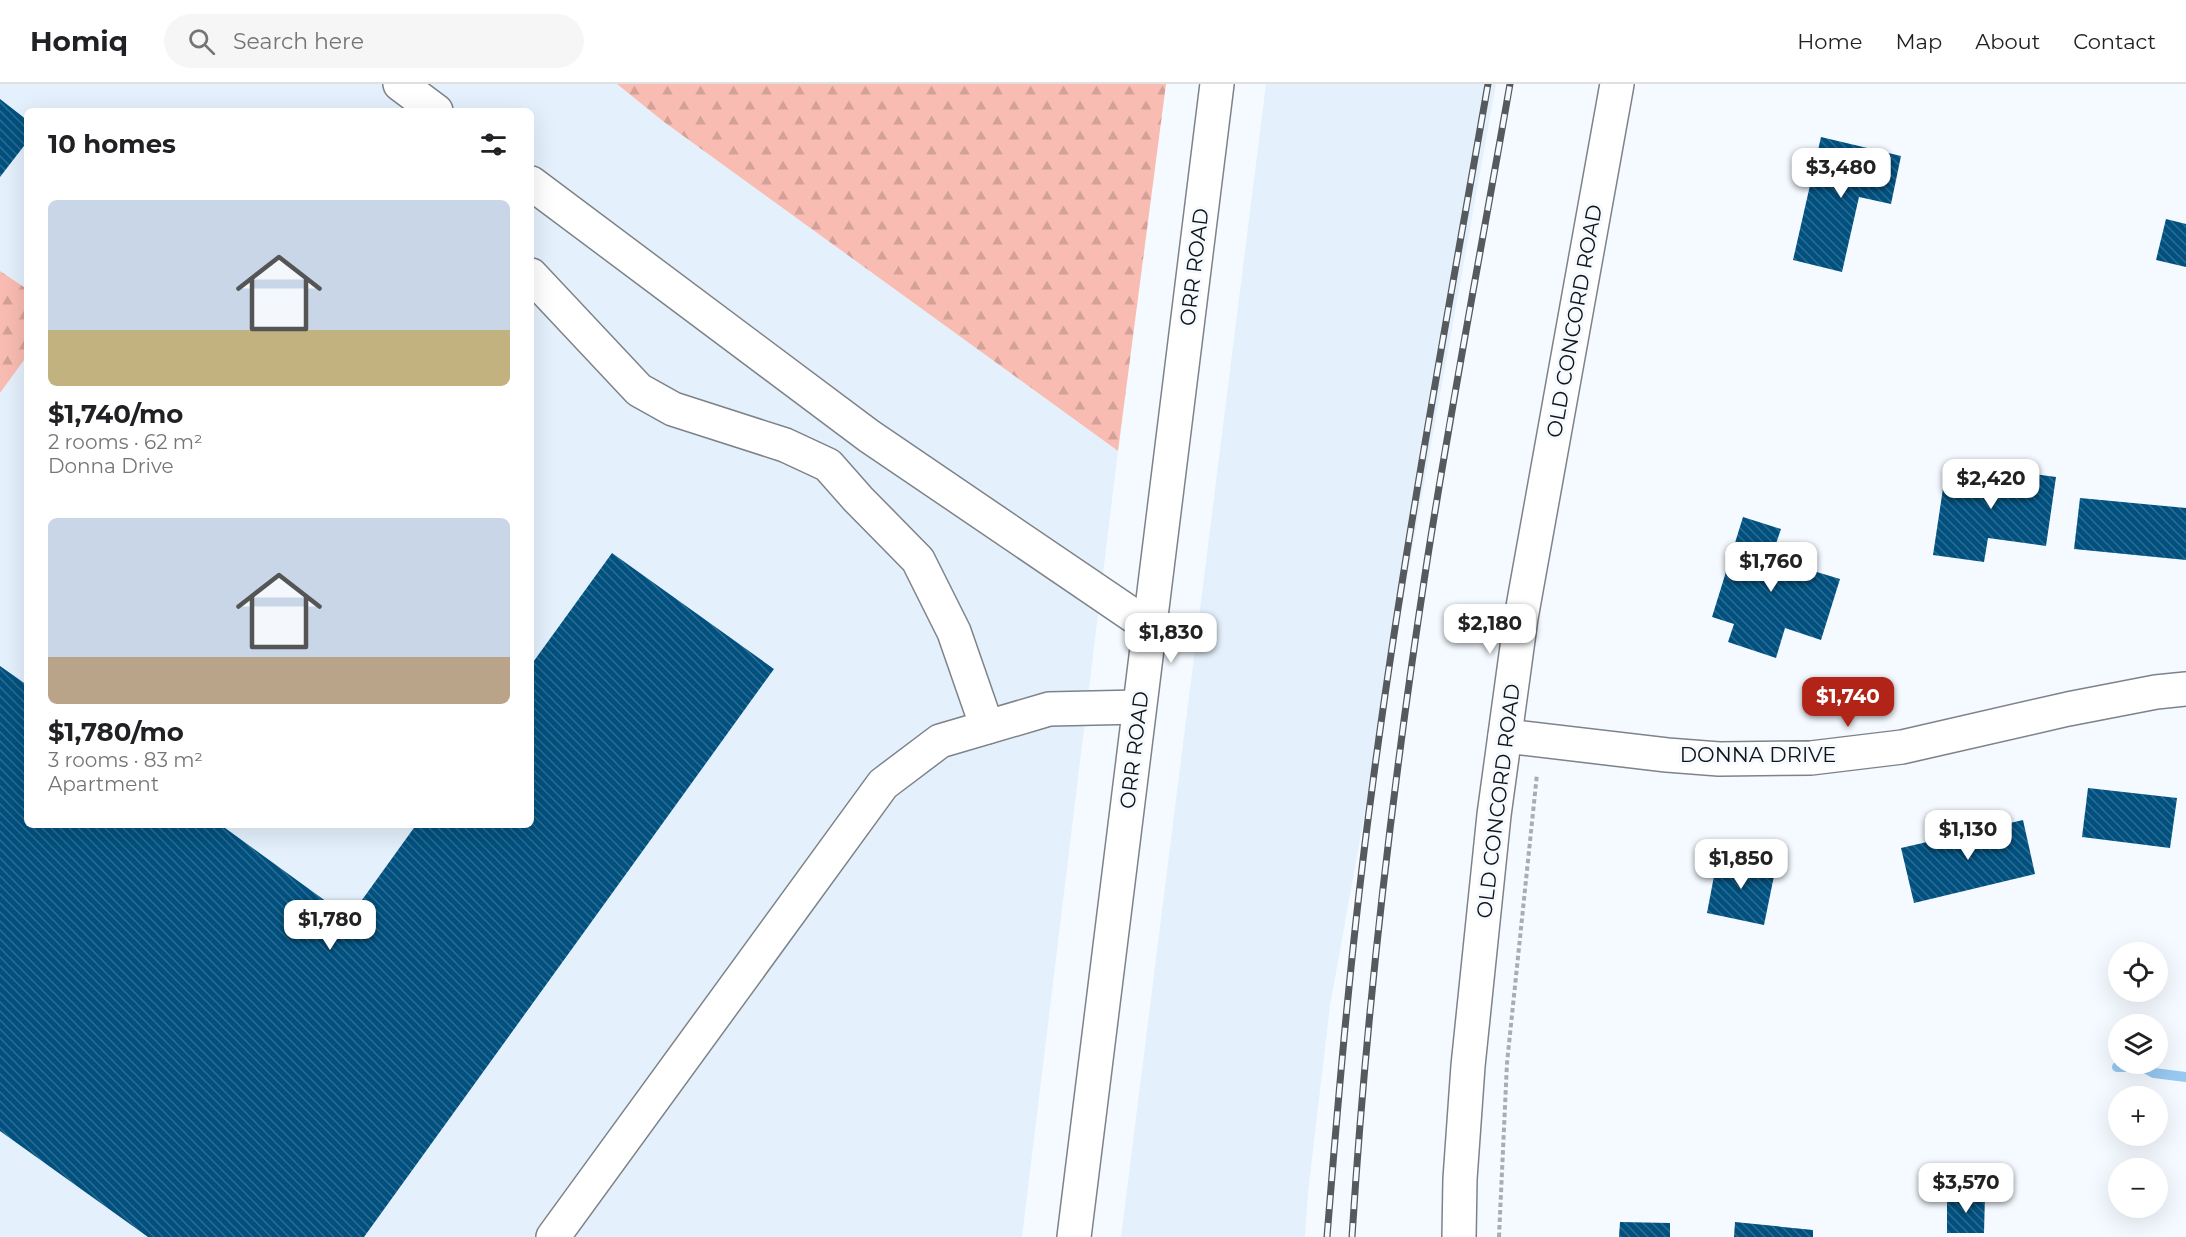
<!DOCTYPE html>
<html lang="en">
<head>
<meta charset="utf-8">
<style>
	:root { --surface:#fff; --page:#f6f6f6; --text:#202124; --muted:#757577; --line:#e0e0e0; --accent:#b22318 }
	body { margin:0; font-family:Montserrat,sans-serif; background:var(--page); color:var(--text); height:100vh; display:flex; flex-direction:column; font-size:22px; white-space:nowrap }
	* { box-sizing:border-box; margin:0 }
	p { font-size:20px; color:var(--muted) }
	.icon { flex:none; width:33px; height:33px; fill:none; stroke:currentColor; stroke-width:2; stroke-linecap:round; stroke-linejoin:round }
	.map { position:relative; flex:1; overflow:hidden }
	.side { position:absolute; left:24px; top:24px; width:510px; height:720px; display:flex; flex-direction:column; background:var(--surface); border-radius:9px; box-shadow:0 6px 24px #0002 }
	.side>* { flex:none }
	.fabs { position:absolute; left:2108px; top:858px; display:grid; gap:12px }
	.fabs a { display:grid; place-items:center; width:60px; height:60px; border-radius:50%; background:var(--surface); box-shadow:0 6px 24px #0002; font-size:30px }
	.price { position:absolute; translate:-50% -51px; padding:0 14px; border-radius:12px; background:#fff; color:#222; font-size:20px; line-height:39px; filter:drop-shadow(0 2px 3px #0008) }
	.price::after { content:''; position:absolute; left:50%; top:36px; width:18px; height:14px; margin-left:-9px; background:inherit; clip-path:polygon(0 0,100% 0,50% 100%) }
	.price.current { background:var(--accent); color:#fff }
	ul { padding:0; list-style:none }
	li { display:grid; align-content:center; gap:12px; height:318px; padding:0 24px }
	li span { display:grid; place-items:center; height:186px; border-radius:9px; color:#555 }
	li>.icon { margin-inline-start:auto }
	span .icon { width:108px; height:108px; fill:#fffc; stroke-width:1 }
	li b { font-size:26px }
	h2 { display:flex; justify-content:space-between; align-items:center; height:72px; padding:0 24px; font-size:26px }
	header { display:flex; align-items:center; gap:36px; box-sizing:border-box; height:84px; padding:0 30px; background:var(--surface); border-bottom:2px solid var(--line) }
	header strong { font-size:28px }
	nav { display:flex; gap:33px; margin-inline-start:auto; font-size:21px }
	.search { width:420px; height:54px; background:var(--page); display:flex; align-items:center; gap:15px; box-sizing:border-box; padding:0 21px; border-radius:33px; color:var(--muted); font-size:22px }
	.map>svg:first-child { display:block }
	.built { fill:#e4f1fc }
	.forest { fill:url(#forest-firs) }
	.lines { fill:none; stroke-linecap:round; stroke-linejoin:round }
	.stream { stroke:#97c9f1; stroke-width:10 }
	.building { fill:url(#building-back-hatch) }
	.minor-casing { stroke:#7d8389; stroke-width:36 }
	.path { stroke:#a8adb1; stroke-width:4; stroke-dasharray:4.5 3; stroke-linecap:butt }
	.minor { stroke:#fff; stroke-width:33 }
	.rail-casing { stroke:#575a5d; stroke-width:7 }
	.rail { stroke:#f4faff; stroke-width:4.5; stroke-dasharray:14; stroke-linecap:butt }
	.labels { text-anchor:middle; dominant-baseline:central; stroke-width:6; stroke-linejoin:round; paint-order:stroke }
	.street-label { font-size:21px; fill:#111315; stroke:#f4faff }
</style>
</head>
<body>
<header>
<strong>Homiq</strong>
<div class="search"><svg class="icon" aria-label="search" viewBox="0 0 24 24"><circle cx="10" cy="10" r="6"/><path d="M15 15l6 6"/></svg>Search here</div>
<nav><a>Home</a><a>Map</a><a>About</a><a>Contact</a></nav>
</header>
<div class="map">
<svg width="2186" height="1153" viewBox="0 0 2186 1153">
	<defs>
		<pattern id="forest-firs" width="22" height="20" patternUnits="userSpaceOnUse" patternTransform="scale(1.5)"><rect width="22" height="20" fill="#f9bcb2"/><path d="M5 1l3.5 6h-7zM16 11l3.5 6h-7z" fill="#d4a198"/></pattern>
		<pattern id="building-back-hatch" width="6" height="6" patternUnits="userSpaceOnUse" patternTransform="scale(1.5)"><rect width="6" height="6" fill="#005180"/><path d="M-1 5l2 2M0 0l6 6M5-1l2 2" fill="none" stroke="#2e6b8e"/></pattern>
	</defs>
	<rect width="100%" height="100%" fill="#f4faff"/>
	<g class="built">
		<polygon points="0,0 617,0 664,38 1118,367 1022,1153 0,1153 0,309 27,272 27,741 531,741 531,27 27,27 27,205 0,187"/>
		<polygon points="1266,0 1496,0 1330,922 1308,1109 1305,1153 1121,1153"/>
	</g>
	<g class="forest">
		<polygon points="617,0 1166,0 1118,367 664,38"/>
		<polygon points="0,187 27,205 27,272 0,309"/>
	</g>
	<g class="lines">
		<polyline class="stream" points="2117,983 2143,983 2154,989 2186,993"/>
	</g>
	<g class="building">
		<polygon points="0,15 27,36 27,58 0,93"/>
		<polygon points="1821,53 1901,72 1891,120 1859,113 1842,188 1793,176"/>
		<polygon points="2166,135 2186,140 2186,183 2156,176"/>
		<polygon points="1947,378 2056,393 2046,462 1988,454 1984,478 1933,471"/>
		<polygon points="2080,414 2186,424 2186,476 2074,465"/>
		<polygon points="1743,433 1781,445 1771,474 1840,495 1821,556 1785,544 1776,574 1728,558 1734,540 1712,533"/>
		<polygon points="612,469 774,585 364,1153 148,1153 0,1047 0,582 27,601 27,741 221,741 349,834 416,741 531,741 531,581"/>
		<polygon points="2088,704 2177,714 2170,764 2082,753"/>
		<polygon points="2023,736 2035,790 1914,819 1901,764"/>
		<polygon points="1718,771 1776,782 1764,841 1707,829"/>
		<polygon points="1947,1111 1985,1111 1984,1149 1947,1149"/>
		<polygon points="1620,1138 1670,1139 1670,1153 1619,1153"/>
		<polygon points="1735,1138 1813,1146 1813,1153 1734,1153"/>
	</g>
	<g class="lines">
		<g class="minor-casing">
			<g id="minor">
				<polyline points="400,0 436,27"/>
				<polyline points="531,99 869,352 1150,543"/>
				<polyline points="531,191 639,306 673,325 785,361 828,381 858,415 918,476 954,548 987,643"/>
				<polyline points="1505,652 1667,671 1719,675 1811,674 1902,663 2068,625 2156,608 2186,605"/>
				<polyline points="553,1153 883,700 940,657 1049,625 1139,623"/>
				<polyline points="1074,1153 1217,0"/>
				<polyline points="1459,1153 1460,1095 1468,982 1494,731 1521,534 1617,0"/>
			</g>
		</g>
		<polyline class="path" points="1499,1153 1507,979 1537,690"/>
		<use href="#minor" class="minor"/>
		<g class="rail-casing">
			<g id="rail">
				<path d="M1327,1153C1339,1003 1352,854 1372,705C1403,469 1447,234 1488,0"/>
				<path d="M1352,1153C1366,929 1392,706 1426,484C1451,322 1482,161 1510,0"/>
			</g>
		</g>
		<use href="#rail" class="rail"/>
	</g>
	<g class="labels">
		<g class="street-label">
			<text transform="translate(1194 183) rotate(-83)">ORR ROAD</text>
			<text transform="translate(1574 237) rotate(-80)">OLD CONCORD ROAD</text>
			<text transform="translate(1134 666) rotate(-83)">ORR ROAD</text>
			<text x="1758" y="670">DONNA DRIVE</text>
			<text transform="translate(1498 717) rotate(-83)">OLD CONCORD ROAD</text>
		</g>
	</g>
</svg>
<div class="fabs">
<a><svg class="icon" aria-label="locate" viewBox="0 0 24 24"><circle cx="12" cy="12" r="6"/><path d="M12 2v4M12 18v4M2 12h4M18 12h4"/></svg></a>
<a><svg class="icon" aria-label="layers" viewBox="0 0 24 24"><path d="M12 4l9 5-9 5-9-5zM3 14l9 5 9-5"/></svg></a>
<a>+</a>
<a>−</a>
</div>
<b class="price" style="left:1841px;top:115px">$3,480</b>
<b class="price" style="left:1991px;top:426px">$2,420</b>
<b class="price" style="left:1771px;top:509px">$1,760</b>
<b class="price" style="left:1490px;top:571px">$2,180</b>
<b class="price" style="left:1171px;top:580px">$1,830</b>
<b class="price current" style="left:1848px;top:644px">$1,740</b>
<b class="price" style="left:1968px;top:777px">$1,130</b>
<b class="price" style="left:1741px;top:806px">$1,850</b>
<b class="price" style="left:330px;top:867px">$1,780</b>
<b class="price" style="left:1966px;top:1130px">$3,570</b>
<section class="side">
<h2>10 homes<svg class="icon" aria-label="filters" viewBox="0 0 24 24"><path d="M4 7h16M4 17h16"/><circle cx="9" cy="7" r="2"/><circle cx="15" cy="17" r="2"/></svg></h2>
<ul>
<li><span style="background:linear-gradient(#c9d6e8 70%,#c2b280 0)"><svg class="icon" aria-label="home" viewBox="0 0 24 24"><path d="M3 11l9-7 9 7M6 9v11h12V9"/></svg></span><div><b>$1,740/mo</b><p>2 rooms · 62 m²</p><p>Donna Drive</p></div></li>
<li><span style="background:linear-gradient(#c9d6e8 75%,#b9a48a 0)"><svg class="icon" aria-label="home" viewBox="0 0 24 24"><path d="M3 11l9-7 9 7M6 9v11h12V9"/></svg></span><div><b>$1,780/mo</b><p>3 rooms · 83 m²</p><p>Apartment</p></div></li>
</ul>
</section>
</div>
</body>
</html>
